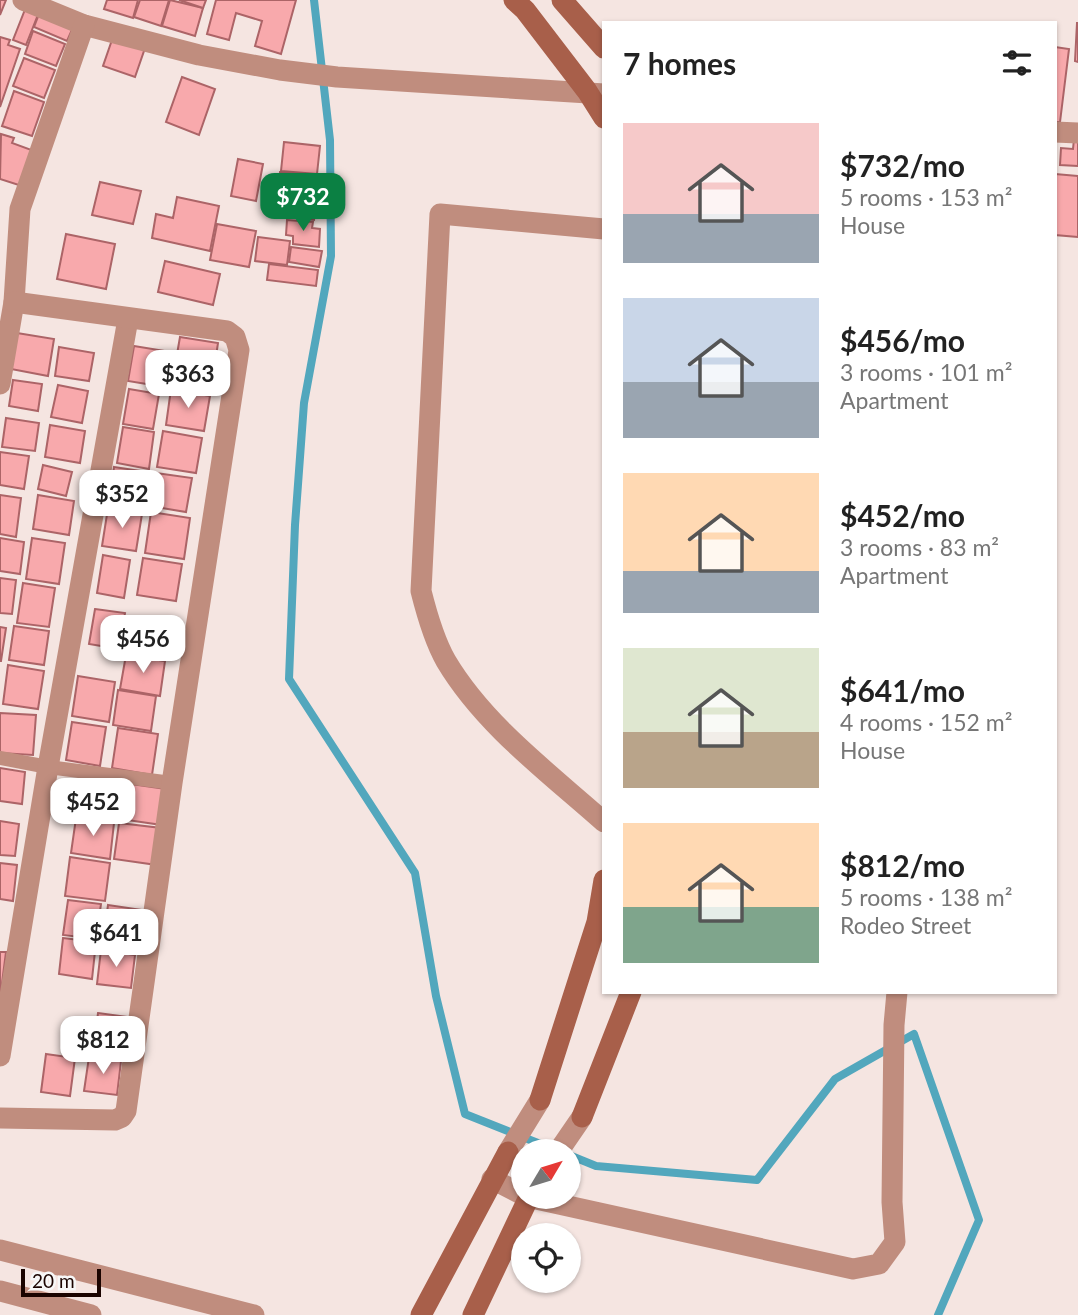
<!DOCTYPE html>
<html lang="en">
<head>
<meta charset="utf-8">
<style>
	:root { --surface:#fff; --page:#f2f2f2; --text:#222; --muted:#767676; --accent:#0b8043 }
	body { margin:0; font-family:Lato,sans-serif; background:var(--page); color:var(--text); height:100vh; display:flex; flex-direction:column; font-size:26px; white-space:nowrap }
	* { box-sizing:border-box; margin:0 }
	p { font-size:23px; color:var(--muted) }
	.icon { flex:none; width:38px; height:38px; fill:none; stroke:currentColor; stroke-width:2; stroke-linecap:round; stroke-linejoin:round }
	.map { position:relative; flex:1; overflow:hidden }
	.drawer { position:absolute; left:602px; top:21px; width:455px; height:973px; display:flex; flex-direction:column; background:var(--surface); border-radius:0px; box-shadow:0 2px 5px #0004 }
	.drawer>* { flex:none }
	.needle { width:46px; rotate:52deg }
	.fabs { position:absolute; left:511px; top:1139px; display:grid; gap:14px }
	.fabs a { display:grid; place-items:center; width:70px; height:70px; border-radius:50%; background:var(--surface); box-shadow:0 2px 5px #0004; font-size:35px }
	.scale { position:absolute; left:21px; bottom:18px; width:80px; box-sizing:border-box; padding-left:7px; border:4px solid #1b0400; border-top:0; font-size:19px; line-height:24px; white-space:nowrap; color:#1b0400; -webkit-text-stroke:5px #f7f7f7; paint-order:stroke }
	.price { position:absolute; translate:-50% -60px; padding:0 16px; border-radius:14px; background:#fff; color:#222; font-size:23px; line-height:46px; filter:drop-shadow(0 2px 4px #0008) }
	.price::after { content:''; position:absolute; left:50%; top:42px; width:21px; height:16px; margin-left:-10px; background:inherit; clip-path:polygon(0 0,100% 0,50% 100%) }
	.price.current { background:var(--accent); color:#fff }
	ul { padding:0; list-style:none }
	li { display:flex; align-items:center; gap:21px; height:175px; padding:0 21px }
	li span { display:grid; place-items:center; flex:none; width:196px; height:140px; border-radius:0px; color:#555 }
	li>.icon { margin-inline-start:auto }
	span .icon { width:84px; height:84px; fill:#fffc; stroke-width:1 }
	li b { font-size:30px }
	h2 { display:flex; justify-content:space-between; align-items:center; height:84px; padding:0 21px; font-size:30px }
	.map>svg:first-child { display:block }
	.lines { fill:none; stroke-linecap:round; stroke-linejoin:round }
	.stream { stroke:#52a7bd; stroke-width:8 }
	.building { fill:#f8a9ac; stroke:#ac6467; stroke-width:2 }
	.lane { stroke:#c08d7e; stroke-width:14 }
	.street { stroke:#c08d7e; stroke-width:21 }
	.secondary { stroke:#a85f4a; stroke-width:21 }
</style>
</head>
<body>
<div class="map">
<svg width="1078" height="1315" viewBox="0 0 1078 1315">
	<rect width="100%" height="100%" fill="#f5e5e1"/>
	<g class="lines">
		<g class="stream">
			<polyline points="314,0 330,140 331,256 304,403 295,525 289,679 415,873 436,996 465,1114 558,1151"/>
			<polyline points="569,1155 596,1166 757,1180 835,1079 914,1034 979,1220 938,1315"/>
		</g>
	</g>
	<g class="building">
		<polygon points="0,0 6,0 0,15"/>
		<polygon points="107,0 138,0 133,18 104,9"/>
		<polygon points="140,0 169,0 161,26 134,17"/>
		<polygon points="170,0 203,8 195,36 162,26"/>
		<polygon points="179,0 206,0 203,8"/>
		<polygon points="216,0 296,0 281,54 255,46 262,21 236,13 229,40 207,34"/>
		<polygon points="26,7 39,12 26,45 13,40"/>
		<polygon points="41,9 75,23 67,41 34,27"/>
		<polygon points="1077,23 1078,23 1078,62 1075,61"/>
		<polygon points="33,31 65,44 56,66 25,54"/>
		<polygon points="0,37 10,40 8,45 20,49 0,107"/>
		<polygon points="113,37 145,48 135,77 103,66"/>
		<polygon points="1055,47 1069,49 1060,122 1055,122"/>
		<polygon points="24,58 55,70 44,98 13,86"/>
		<polygon points="182,77 215,89 199,135 166,122"/>
		<polygon points="14,91 44,102 32,136 2,126"/>
		<polygon points="1,134 14,138 12,143 37,152 25,187 0,179"/>
		<polygon points="1074,139 1078,139 1078,166 1060,165 1061,148 1073,149"/>
		<polygon points="284,142 320,146 317,174 281,171"/>
		<polygon points="238,159 263,164 256,201 231,196"/>
		<polygon points="280,172 318,176 316,201 278,196"/>
		<polygon points="1055,174 1078,176 1078,237 1055,235"/>
		<polygon points="100,182 141,191 133,224 92,215"/>
		<polygon points="177,197 219,206 210,251 152,238 156,214 173,218"/>
		<polygon points="279,198 316,202 314,220 277,216"/>
		<polygon points="287,220 313,222 312,228 320,229 319,247 293,244 293,236 286,235"/>
		<polygon points="217,224 256,231 249,267 210,260"/>
		<polygon points="66,234 115,244 106,289 57,279"/>
		<polygon points="258,237 290,241 287,265 255,261"/>
		<polygon points="291,247 322,251 319,267 289,262"/>
		<polygon points="165,261 220,274 213,305 158,292"/>
		<polygon points="269,264 318,270 316,286 267,280"/>
		<polygon points="17,333 54,339 48,376 11,369"/>
		<polygon points="180,337 218,343 211,389 172,383"/>
		<polygon points="134,346 171,352 165,387 128,381"/>
		<polygon points="59,347 94,353 89,381 55,376"/>
		<polygon points="13,380 42,384 38,411 9,406"/>
		<polygon points="58,385 88,391 82,423 51,417"/>
		<polygon points="129,389 159,394 153,429 123,424"/>
		<polygon points="171,389 210,396 204,431 166,425"/>
		<polygon points="6,418 39,423 35,451 2,447"/>
		<polygon points="50,425 85,431 80,463 45,457"/>
		<polygon points="123,427 154,432 149,469 117,463"/>
		<polygon points="163,431 202,438 196,473 157,467"/>
		<polygon points="0,452 29,456 24,489 0,485"/>
		<polygon points="43,465 72,472 66,496 38,489"/>
		<polygon points="114,467 148,472 142,507 109,501"/>
		<polygon points="156,473 192,478 186,512 150,506"/>
		<polygon points="0,495 21,498 16,537 0,534"/>
		<polygon points="38,495 74,501 69,535 33,529"/>
		<polygon points="108,508 142,514 136,551 102,546"/>
		<polygon points="151,512 190,518 184,559 145,553"/>
		<polygon points="0,538 24,542 20,574 0,571"/>
		<polygon points="32,538 65,543 59,584 26,579"/>
		<polygon points="103,555 130,560 124,598 97,593"/>
		<polygon points="143,558 182,564 176,601 137,595"/>
		<polygon points="0,578 16,580 12,614 0,613"/>
		<polygon points="23,583 55,588 49,627 17,623"/>
		<polygon points="95,609 125,613 119,649 89,644"/>
		<polygon points="14,626 49,631 44,665 9,660"/>
		<polygon points="0,627 6,628 1,661 0,661"/>
		<polygon points="126,655 165,661 160,696 120,689"/>
		<polygon points="8,665 44,671 38,709 3,704"/>
		<polygon points="78,676 115,682 109,722 72,716"/>
		<polygon points="118,690 156,696 151,731 113,725"/>
		<polygon points="0,713 36,715 33,755 0,753"/>
		<polygon points="72,722 106,727 100,766 66,760"/>
		<polygon points="118,728 158,734 152,775 112,768"/>
		<polygon points="0,768 25,772 22,804 0,801"/>
		<polygon points="124,783 166,789 162,825 120,819"/>
		<polygon points="60,784 86,788 83,815 57,812"/>
		<polygon points="76,818 114,823 110,859 71,853"/>
		<polygon points="0,821 19,824 15,856 0,855"/>
		<polygon points="119,823 161,828 157,865 114,859"/>
		<polygon points="70,857 110,863 105,901 65,896"/>
		<polygon points="0,863 17,865 13,901 0,899"/>
		<polygon points="68,900 101,904 96,939 63,935"/>
		<polygon points="108,905 149,911 145,947 103,942"/>
		<polygon points="63,938 96,942 92,979 59,974"/>
		<polygon points="101,950 135,955 131,988 97,984"/>
		<polygon points="0,952 6,952 1,991 0,991"/>
		<polygon points="98,1013 128,1017 123,1056 93,1052"/>
		<polygon points="46,1054 75,1058 70,1096 41,1092"/>
		<polygon points="89,1057 121,1061 117,1095 84,1091"/>
	</g>
	<g class="lines">
		<polyline class="lane" points="0,758 48,767 172,783"/>
		<g class="street">
			<polyline points="23,0 84,25 199,55 280,70 337,77 604,94"/>
			<polyline points="1055,132 1078,133"/>
			<path d="M604,229L440,214L421,591C427,615 434,640 446,661C484,725 549,773 604,822"/>
			<polyline points="0,384 14,302 20,209 84,25"/>
			<polyline points="0,1056 48,767 128,319"/>
			<polyline points="0,1118 115,1120 122,1117 126,1111 172,783 239,350 235,337 227,331 14,302"/>
			<polyline points="508,1152 540,1100"/>
			<polyline points="558,1152 582,1117"/>
			<polyline points="492,1179 523,1195"/>
			<polyline points="527,1197 853,1269 879,1264 895,1242 892,1202 894,1025 897,992"/>
			<polyline points="0,1250 254,1315"/>
			<polyline points="0,1291 91,1315"/>
		</g>
		<g class="secondary">
			<polyline points="514,0 525,10 587,91 604,118"/>
			<polyline points="562,0 604,48"/>
			<polyline points="540,1100 597,922 604,880"/>
			<polyline points="582,1117 631,992"/>
			<polyline points="421,1315 508,1152"/>
			<polyline points="473,1315 529,1197"/>
		</g>
	</g>
</svg>
<div class="fabs">
<a><svg class="needle" viewBox="-14 -14 28 28"><path d="M0-13l5 13h-10z" fill="#e53935"/><path d="M0 13l5-13h-10z" fill="#767676"/></svg></a>
<a><svg class="icon" aria-label="locate" viewBox="0 0 24 24"><circle cx="12" cy="12" r="6"/><path d="M12 2v4M12 18v4M2 12h4M18 12h4"/></svg></a>
</div>
<div class="scale">20 m</div>
<b class="price current" style="left:303px;top:233px">$732</b>
<b class="price" style="left:188px;top:410px">$363</b>
<b class="price" style="left:122px;top:530px">$352</b>
<b class="price" style="left:143px;top:675px">$456</b>
<b class="price" style="left:93px;top:838px">$452</b>
<b class="price" style="left:116px;top:969px">$641</b>
<b class="price" style="left:103px;top:1076px">$812</b>
<section class="drawer">
<h2>7 homes<svg class="icon" aria-label="filters" viewBox="0 0 24 24"><path d="M4 7h16M4 17h16"/><circle cx="9" cy="7" r="2"/><circle cx="15" cy="17" r="2"/></svg></h2>
<ul>
<li><span style="background:linear-gradient(#f6c9c9 65%,#9aa5b1 0)"><svg class="icon" aria-label="home" viewBox="0 0 24 24"><path d="M3 11l9-7 9 7M6 9v11h12V9"/></svg></span><div><b>$732/mo</b><p>5 rooms · 153 m²</p><p>House</p></div></li>
<li><span style="background:linear-gradient(#c9d6e8 60%,#9aa5b1 0)"><svg class="icon" aria-label="home" viewBox="0 0 24 24"><path d="M3 11l9-7 9 7M6 9v11h12V9"/></svg></span><div><b>$456/mo</b><p>3 rooms · 101 m²</p><p>Apartment</p></div></li>
<li><span style="background:linear-gradient(#ffd9b3 70%,#9aa5b1 0)"><svg class="icon" aria-label="home" viewBox="0 0 24 24"><path d="M3 11l9-7 9 7M6 9v11h12V9"/></svg></span><div><b>$452/mo</b><p>3 rooms · 83 m²</p><p>Apartment</p></div></li>
<li><span style="background:linear-gradient(#dfe7d0 60%,#b9a48a 0)"><svg class="icon" aria-label="home" viewBox="0 0 24 24"><path d="M3 11l9-7 9 7M6 9v11h12V9"/></svg></span><div><b>$641/mo</b><p>4 rooms · 152 m²</p><p>House</p></div></li>
<li><span style="background:linear-gradient(#ffd9b3 60%,#7fa58c 0)"><svg class="icon" aria-label="home" viewBox="0 0 24 24"><path d="M3 11l9-7 9 7M6 9v11h12V9"/></svg></span><div><b>$812/mo</b><p>5 rooms · 138 m²</p><p>Rodeo Street</p></div></li>
</ul>
</section>
</div>
</body>
</html>
